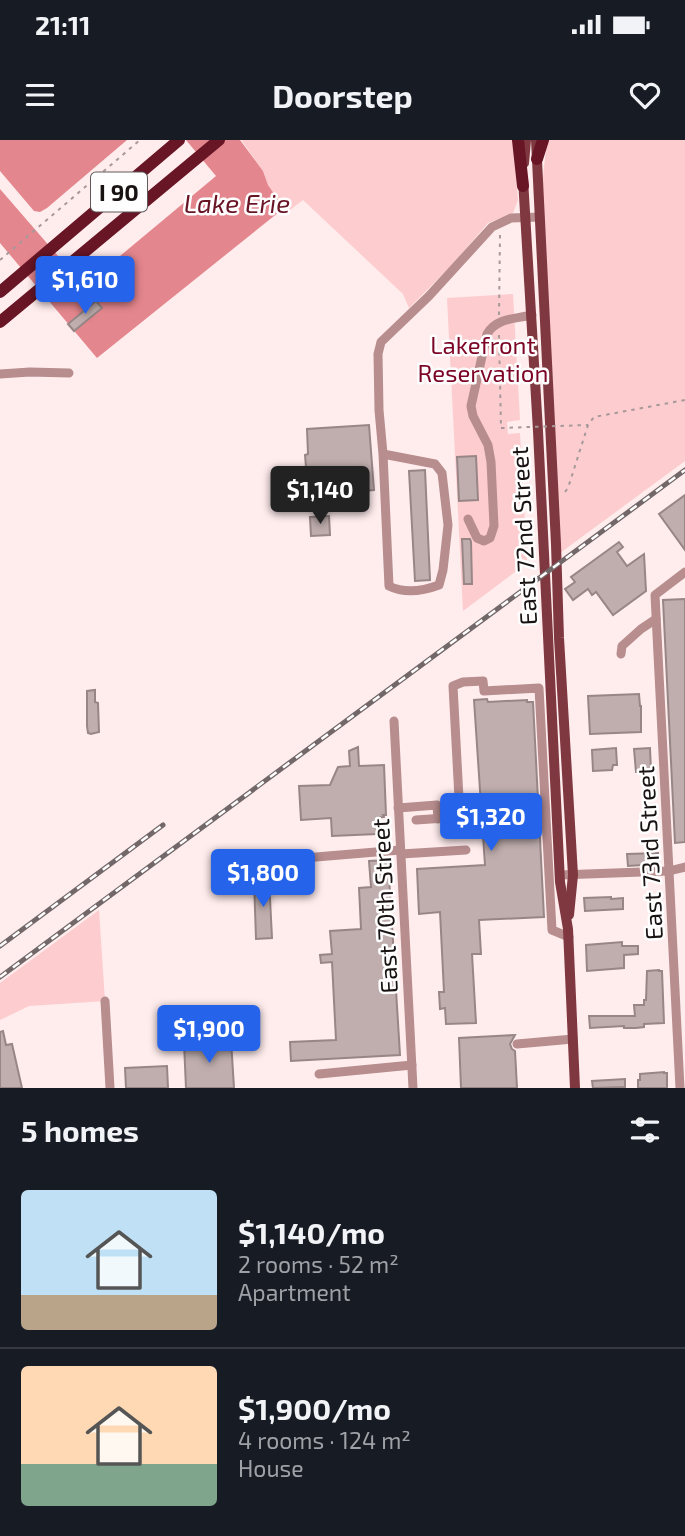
<!DOCTYPE html>
<html lang="en">
<head>
<meta charset="utf-8">
<style>
	:root { --surface:#171b24; --page:#242831; --text:#f1f3f6; --muted:#9ea1a6; --line:#363941; --accent:#2563eb }
	body { margin:0; font-family:"Exo 2",sans-serif; background:var(--page); color:var(--text); height:100vh; display:flex; flex-direction:column; font-size:26px; white-space:nowrap }
	* { box-sizing:border-box; margin:0 }
	p { font-size:23px; color:var(--muted) }
	.icon { flex:none; width:38px; height:38px; fill:none; stroke:currentColor; stroke-width:2; stroke-linecap:round; stroke-linejoin:round }
	.map { position:relative; height:948px; overflow:hidden }
	.drawer { display:flex; flex-direction:column; background:var(--surface); flex:1 }
	.drawer>* { flex:none }
	.price { position:absolute; translate:-50% -60px; padding:0 16px; border-radius:7px; background:var(--accent); color:#fff; font-size:23px; line-height:46px; filter:drop-shadow(0 2px 4px #0008) }
	.price::after { content:''; position:absolute; left:50%; top:42px; width:21px; height:16px; margin-left:-10px; background:inherit; clip-path:polygon(0 0,100% 0,50% 100%) }
	.price.current { background:#222; color:#fff }
	ul { padding:0; list-style:none }
	li { display:flex; align-items:center; gap:21px; height:175px; padding:0 21px }
	li+li { border-top:2px solid var(--line) }
	li span { display:grid; place-items:center; flex:none; width:196px; height:140px; border-radius:7px; color:#555 }
	li>.icon { margin-inline-start:auto }
	span .icon { width:84px; height:84px; fill:#fffc; stroke-width:1 }
	li b { font-size:30px }
	h2 { display:flex; justify-content:space-between; align-items:center; height:84px; padding:0 21px; font-size:30px }
	.status { display:flex; justify-content:space-between; align-items:center; height:49px; padding:0 35px; background:var(--surface); direction:ltr }
	.status svg { height:19px; fill:currentColor }
	header { display:flex; justify-content:space-between; align-items:center; height:91px; padding:0 21px; background:var(--surface); font-size:32px; font-weight:700 }
	.map>svg:first-child { display:block }
	.green { fill:#fdccce }
	.water { fill:#e4868d }
	.building { fill:#c0aeae; stroke:#988687; stroke-width:2 }
	.lines { fill:none; stroke-linecap:round; stroke-linejoin:round }
	.path { stroke:#a7999a; stroke-width:2; stroke-dasharray:3.5 5; stroke-linecap:butt }
	.minor { stroke:#b78d8e; stroke-width:9 }
	.major { stroke:#7f3840; stroke-width:10 }
	.highway { stroke:#681525; stroke-width:12 }
	.rail-casing { stroke:#736869; stroke-width:5 }
	.rail { stroke:#fefefe; stroke-width:2.5; stroke-dasharray:8; stroke-linecap:butt }
	.path-bridge { stroke:#a7999a; stroke-width:2; stroke-dasharray:3.5 5; stroke-linecap:butt }
	.labels { text-anchor:middle; dominant-baseline:central; stroke-width:5; stroke-linejoin:round; paint-order:stroke }
	.shield { fill:#fefefe; stroke:#5e595a; stroke-width:2 }
	.shield-label { font-size:23px; font-weight:bold; fill:#191213 }
	.park-label { font-size:24px; fill:#7c0526; stroke:#fefefe }
	.street-label { font-size:24px; fill:#191213; stroke:#fefefe }
	.water-label { font-size:26px; font-style:italic; fill:#681424; stroke:#fefefe }
</style>
</head>
<body>
<div class="status"><b>21:11</b><svg viewBox="0 0 49 12"><path d="M0 12V9h3v3zM5 12V6h3v6zM10 12V3h3v9zM15 12V0h3v12zM26 1h20v11H26zM47 4h2v5h-2z"/></svg></div>
<header><svg class="icon" aria-label="menu" viewBox="0 0 24 24"><path d="M4 6h16M4 12h16M4 18h16"/></svg>Doorstep<svg class="icon" aria-label="heart" viewBox="0 0 24 24"><path d="M12 20l-8-8c-3-5 5-10 8-4 3-6 11-1 8 4z"/></svg></header>
<div class="map">
<svg width="685" height="948" viewBox="0 0 685 948">
	<rect width="100%" height="100%" fill="#ffeced"/>
	<g class="green">
		<polygon points="243,0 513,0 518,60 513,73 488,83 450,127 409,168 403,154 303,60 290,70 284,68 268,45 263,31 242,1"/>
		<polygon points="547,0 685,0 685,321 560,413 541,55"/>
		<polygon points="513,154 520,280 507,282 508,294 520,293 527,423 463,471 447,158"/>
		<polygon points="99,770 105,861 29,866 0,880 0,843"/>
	</g>
	<g class="water">
		<polygon points="0,0 127,0 47,68 40,72 34,71 0,31"/>
		<polygon points="186,0 240,0 263,31 268,45 284,68 97,218 0,103 0,49 84,146 216,36"/>
	</g>
	<g class="building">
		<polygon points="96,161 102,168 74,191 68,184"/>
		<polygon points="369,285 374,350 362,351 362,365 333,367 332,352 311,354 310,339 307,340 305,315 308,314 307,289"/>
		<polygon points="476,316 478,360 459,361 457,317"/>
		<polygon points="425,330 430,440 415,441 409,331"/>
		<polygon points="685,355 685,410 659,374"/>
		<polygon points="329,376 330,395 311,396 310,377"/>
		<polygon points="462,399 470,399 471,402 472,444 464,444"/>
		<polygon points="619,402 623,407 617,412 627,426 644,414 646,451 613,475 596,452 592,455 588,449 573,460 565,449 575,442 571,437"/>
		<polygon points="685,459 685,702 675,703 663,460"/>
		<polygon points="95,550 95,562 98,563 99,592 91,594 88,593 87,586 87,551"/>
		<polygon points="639,554 640,566 641,566 641,592 590,594 588,556"/>
		<polygon points="487,559 488,562 527,560 527,562 533,562 544,777 479,780 481,814 472,814 476,883 446,884 445,868 440,869 439,852 444,852 440,772 419,774 417,729 485,725 474,560"/>
		<polygon points="358,607 359,626 384,625 386,675 383,675 384,677 376,678 377,694 332,696 331,678 301,680 299,646 330,645 338,627 350,626 349,611"/>
		<polygon points="616,608 617,625 613,625 612,630 593,631 592,610"/>
		<polygon points="650,608 651,631 636,632 634,609"/>
		<polygon points="658,713 659,724 628,726 627,714"/>
		<polygon points="388,720 400,915 291,921 290,902 336,900 332,822 321,823 320,815 332,814 330,791 361,789 359,748 371,747 369,721"/>
		<polygon points="269,739 272,798 256,799 254,740"/>
		<polygon points="611,757 611,759 623,758 623,769 585,771 584,758"/>
		<polygon points="622,802 622,806 638,806 638,814 624,815 624,828 587,831 586,805"/>
		<polygon points="659,830 659,831 662,831 664,883 644,884 644,887 636,888 624,888 624,886 590,888 589,876 635,876 634,865 644,865 644,860 646,860 647,831"/>
		<polygon points="3,891 6,905 12,904 22,948 0,948 0,892"/>
		<polygon points="515,895 510,904 512,909 515,911 517,948 461,948 459,898"/>
		<polygon points="231,900 234,948 186,948 184,903"/>
		<polygon points="167,926 168,948 126,948 125,928"/>
		<polygon points="664,932 664,933 667,933 667,948 638,948 638,940 640,940 640,934"/>
		<polygon points="625,939 625,947 593,948 592,941"/>
	</g>
	<g class="lines">
		<g class="path">
			<polyline points="0,120 140,0"/>
			<polyline points="499,175 500,93"/>
			<polyline points="499,195 501,288"/>
			<polyline points="565,352 568,348 588,285 594,277 685,260"/>
		</g>
		<g class="minor">
			<polyline points="0,234 30,232 69,233"/>
			<path d="M383,314L435,324L442,333L448,385L443,430L439,445C423,451 405,454 389,446L383,314L379,270L378,214L381,202L429,156L492,87L511,78L540,77"/>
			<path d="M468,379L477,398L484,401L490,398L494,386L491,322L488,305L473,276L471,266L487,194C496,178 515,179 532,175"/>
			<polyline points="621,514 622,506 641,489 656,479"/>
			<polyline points="394,581 413,948"/>
			<polyline points="398,668 437,665 438,679"/>
			<polyline points="416,680 460,677 453,546 463,542 483,541 484,551 539,548 552,790 569,797"/>
			<polyline points="401,714 466,710"/>
			<polyline points="280,720 400,710"/>
			<polyline points="560,735 669,731 685,727"/>
			<polyline points="105,861 110,948"/>
			<polyline points="517,904 573,899"/>
			<polyline points="319,934 412,925"/>
			<polyline points="680,948 655,455 685,432"/>
		</g>
		<g class="major">
			<polyline points="536,0 556,404 559,498 573,735 569,775"/>
			<polyline points="524,23 526,0"/>
			<polyline points="523,39 538,291 560,742 568,789 575,948"/>
		</g>
		<g class="highway">
			<polyline points="518,0 523,46"/>
			<polyline points="537,19 543,0"/>
			<polyline points="0,152 179,0"/>
			<polyline points="0,182 219,0"/>
		</g>
		<g class="rail-casing">
			<g id="rail">
				<polyline points="0,806 163,685"/>
				<polyline points="0,837 685,330"/>
			</g>
		</g>
		<use href="#rail" class="rail"/>
		<polyline class="path-bridge" points="501,288 588,285"/>
	</g>
	<g class="labels">
		<rect class="shield" x="91" y="32.5" width="56" height="39" rx="5"/>
		<g class="shield-label">
			<text x="119" y="52">I 90</text>
		</g>
		<g class="park-label">
			<text x="483" y="204">Lakefront<tspan x="483" dy="28">Reservation</tspan></text>
		</g>
		<g class="street-label">
			<text transform="translate(523 396) rotate(-93)">East 72nd Street</text>
			<text transform="translate(649 713) rotate(-93)">East 73rd Street</text>
			<text transform="translate(384 766) rotate(-93)">East 70th Street</text>
		</g>
		<g class="water-label">
			<text x="237" y="62">Lake Erie</text>
		</g>
	</g>
</svg>
<b class="price" style="left:85px;top:176px">$1,610</b>
<b class="price current" style="left:320px;top:386px">$1,140</b>
<b class="price" style="left:491px;top:713px">$1,320</b>
<b class="price" style="left:263px;top:769px">$1,800</b>
<b class="price" style="left:209px;top:925px">$1,900</b>
</div>
<section class="drawer">
<h2>5 homes<svg class="icon" aria-label="filters" viewBox="0 0 24 24"><path d="M4 7h16M4 17h16"/><circle cx="9" cy="7" r="2"/><circle cx="15" cy="17" r="2"/></svg></h2>
<ul>
<li><span style="background:linear-gradient(#bfe0f5 75%,#b9a48a 0)"><svg class="icon" aria-label="home" viewBox="0 0 24 24"><path d="M3 11l9-7 9 7M6 9v11h12V9"/></svg></span><div><b>$1,140/mo</b><p>2 rooms · 52 m²</p><p>Apartment</p></div></li>
<li><span style="background:linear-gradient(#ffd9b3 70%,#7fa58c 0)"><svg class="icon" aria-label="home" viewBox="0 0 24 24"><path d="M3 11l9-7 9 7M6 9v11h12V9"/></svg></span><div><b>$1,900/mo</b><p>4 rooms · 124 m²</p><p>House</p></div></li>
</ul>
</section>
</body>
</html>
